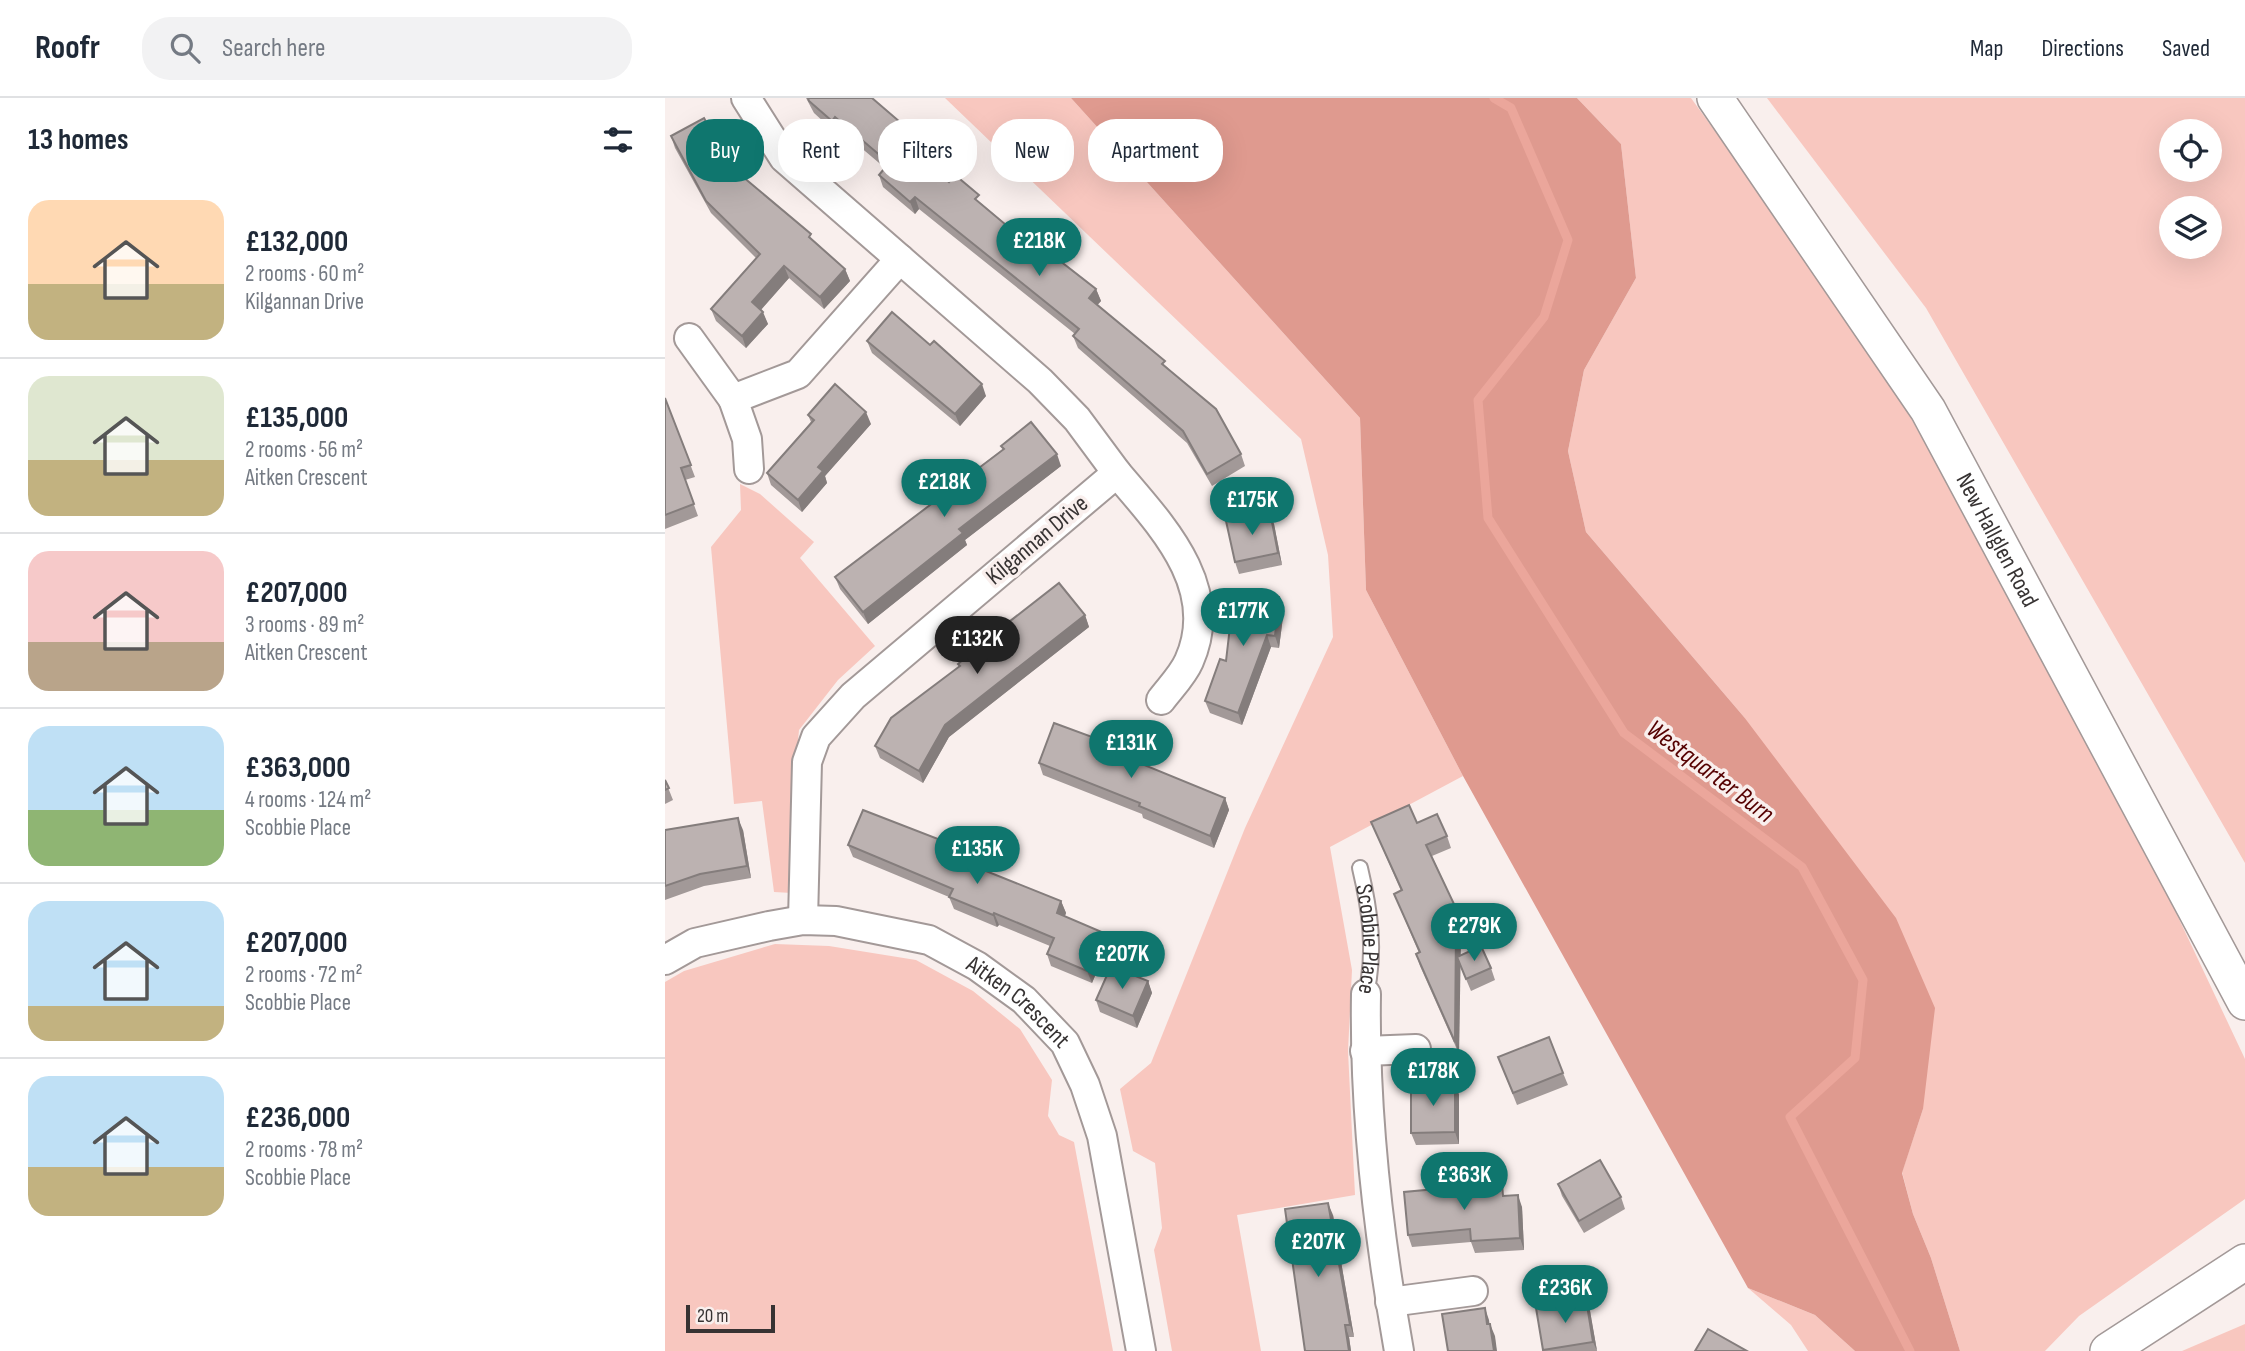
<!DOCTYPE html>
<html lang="en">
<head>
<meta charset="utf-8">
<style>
	:root { --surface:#fff; --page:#f2f2f3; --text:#1f2937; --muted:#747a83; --line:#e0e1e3; --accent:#0f766e }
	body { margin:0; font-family:"Sofia Sans Condensed",sans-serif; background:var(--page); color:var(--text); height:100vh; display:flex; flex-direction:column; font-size:26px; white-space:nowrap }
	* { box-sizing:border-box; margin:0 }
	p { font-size:23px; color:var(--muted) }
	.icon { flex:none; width:38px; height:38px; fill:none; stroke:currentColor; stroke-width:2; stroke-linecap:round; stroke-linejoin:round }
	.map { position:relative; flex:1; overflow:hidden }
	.side { display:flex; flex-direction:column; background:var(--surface); width:665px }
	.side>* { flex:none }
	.banner { position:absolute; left:21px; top:21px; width:665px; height:63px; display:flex; gap:14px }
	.controls { position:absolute; left:1494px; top:21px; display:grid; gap:14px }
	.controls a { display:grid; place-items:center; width:63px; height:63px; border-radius:50%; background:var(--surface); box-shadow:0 7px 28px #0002; font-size:35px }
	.scale { position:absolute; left:21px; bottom:18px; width:89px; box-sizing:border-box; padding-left:7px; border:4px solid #373333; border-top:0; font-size:19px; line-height:24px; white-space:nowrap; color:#373333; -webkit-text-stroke:5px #f9efed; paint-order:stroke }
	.price { position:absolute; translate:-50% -60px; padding:0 16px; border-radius:24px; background:var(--accent); color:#fff; font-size:23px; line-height:46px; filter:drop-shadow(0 2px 4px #0008) }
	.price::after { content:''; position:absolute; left:50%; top:42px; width:21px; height:16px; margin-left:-10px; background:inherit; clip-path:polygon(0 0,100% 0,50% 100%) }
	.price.current { background:#222; color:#fff }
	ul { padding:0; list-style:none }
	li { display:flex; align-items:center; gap:21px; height:175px; padding:0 28px }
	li+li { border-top:2px solid var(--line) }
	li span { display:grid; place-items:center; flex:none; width:196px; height:140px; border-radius:21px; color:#555 }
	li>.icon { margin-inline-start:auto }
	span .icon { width:84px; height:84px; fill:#fffc; stroke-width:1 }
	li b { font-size:30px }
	h2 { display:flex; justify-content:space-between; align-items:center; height:84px; padding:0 28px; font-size:30px }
	.pill { padding:0 24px; border-radius:28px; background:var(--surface); box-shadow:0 7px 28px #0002; font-size:24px; line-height:63px }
	.pill.current { background:var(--accent); color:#fff }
	header { display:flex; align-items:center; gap:42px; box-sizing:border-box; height:98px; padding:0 35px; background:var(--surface); border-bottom:2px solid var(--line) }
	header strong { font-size:33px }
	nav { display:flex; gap:38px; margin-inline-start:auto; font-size:24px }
	.search { width:490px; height:63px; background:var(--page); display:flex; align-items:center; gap:18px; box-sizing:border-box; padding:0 24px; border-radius:28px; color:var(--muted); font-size:26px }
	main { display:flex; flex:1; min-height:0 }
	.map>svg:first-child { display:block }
	.green { fill:#f8c7bf; fill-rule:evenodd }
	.forest { fill:#df9a8f }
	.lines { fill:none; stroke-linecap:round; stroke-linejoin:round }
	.stream { stroke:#eba69b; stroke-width:9 }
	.service-casing { stroke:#a39998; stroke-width:18 }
	.minor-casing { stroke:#a39998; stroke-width:32 }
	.tertiary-casing { stroke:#a39998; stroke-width:38 }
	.service { stroke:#fff; stroke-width:14 }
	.minor { stroke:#fff; stroke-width:28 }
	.tertiary { stroke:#fff; stroke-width:35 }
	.wall { fill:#a29998 }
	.shaded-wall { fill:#847d7c }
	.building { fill:#bcb2b1; stroke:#847d7c; stroke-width:2 }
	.labels { text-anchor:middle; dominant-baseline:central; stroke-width:7; stroke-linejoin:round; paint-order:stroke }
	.street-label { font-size:24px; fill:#373333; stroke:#f9efed }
	.water-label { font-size:26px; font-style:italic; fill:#550101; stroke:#f9efed }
</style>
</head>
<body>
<header>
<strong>Roofr</strong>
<div class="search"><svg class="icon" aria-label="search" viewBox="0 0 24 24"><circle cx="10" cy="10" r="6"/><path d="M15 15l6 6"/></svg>Search here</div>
<nav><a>Map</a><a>Directions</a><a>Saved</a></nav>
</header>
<main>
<section class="side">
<h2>13 homes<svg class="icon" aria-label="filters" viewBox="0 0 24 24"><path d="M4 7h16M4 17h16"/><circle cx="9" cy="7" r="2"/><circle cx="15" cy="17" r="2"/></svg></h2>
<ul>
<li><span style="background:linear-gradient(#ffd9b3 60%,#c2b280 0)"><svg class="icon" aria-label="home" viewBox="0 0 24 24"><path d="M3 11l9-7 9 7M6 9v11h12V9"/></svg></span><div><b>£132,000</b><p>2 rooms · 60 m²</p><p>Kilgannan Drive</p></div></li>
<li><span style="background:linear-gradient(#dfe7d0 60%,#c2b280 0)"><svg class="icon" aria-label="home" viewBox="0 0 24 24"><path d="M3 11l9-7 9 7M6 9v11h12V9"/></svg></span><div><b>£135,000</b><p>2 rooms · 56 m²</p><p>Aitken Crescent</p></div></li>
<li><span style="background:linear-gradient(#f6c9c9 65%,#b9a48a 0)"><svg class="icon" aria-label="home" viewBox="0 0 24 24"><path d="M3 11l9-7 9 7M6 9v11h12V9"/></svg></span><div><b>£207,000</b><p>3 rooms · 89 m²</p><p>Aitken Crescent</p></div></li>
<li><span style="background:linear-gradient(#bfe0f5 60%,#8fb573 0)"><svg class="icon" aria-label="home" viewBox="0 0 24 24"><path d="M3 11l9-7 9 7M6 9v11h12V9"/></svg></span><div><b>£363,000</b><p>4 rooms · 124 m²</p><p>Scobbie Place</p></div></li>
<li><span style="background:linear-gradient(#bfe0f5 75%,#c2b280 0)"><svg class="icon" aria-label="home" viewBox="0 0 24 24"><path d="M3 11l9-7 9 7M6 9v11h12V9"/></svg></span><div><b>£207,000</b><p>2 rooms · 72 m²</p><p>Scobbie Place</p></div></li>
<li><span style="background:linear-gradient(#bfe0f5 65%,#c2b280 0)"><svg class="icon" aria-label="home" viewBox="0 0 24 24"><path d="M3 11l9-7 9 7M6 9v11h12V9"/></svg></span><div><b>£236,000</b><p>2 rooms · 78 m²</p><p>Scobbie Place</p></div></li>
</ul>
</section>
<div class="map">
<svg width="1580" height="1253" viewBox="0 0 1580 1253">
	<rect width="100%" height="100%" fill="#f9efed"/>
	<g class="green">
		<polygon points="280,0 406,0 695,320 701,492 798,678 665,749 687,872 683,953 690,1097 572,1117 596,1253 507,1253 489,1152 497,1130 490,1065 468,1053 455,991 486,965 580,730 668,539 663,457 636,341"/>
		<polygon points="912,0 1026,0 1204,246 1441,666 1580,961 1580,1101 1414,1218 1380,1253 1295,1253 1266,1160 1248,1116 1237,1074 1258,1011 1079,619 921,434 903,353 919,272 971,180 956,46"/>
		<path d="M1102,0H1580V765L1261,210ZM1507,33H1545V72H1507ZM1507,110H1545V149H1507Z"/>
		<polygon points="75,386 95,396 149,444 135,460 210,548 173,582 134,632 126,715 127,795 109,794 97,703 69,706 46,449 76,412"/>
		<polygon points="110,846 164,848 251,862 308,893 355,931 387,982 383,1018 394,1037 409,1044 448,1253 0,1253 0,884 19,873"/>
		<polygon points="1083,1190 1150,1217 1190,1253 1143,1253 1126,1227"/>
		<polygon points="1580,1226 1580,1253 1517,1253"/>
	</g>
	<polygon class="forest" points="406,0 912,0 956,46 971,180 919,272 903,353 921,434 1079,619 1231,820 1270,910 1258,1011 1237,1075 1248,1116 1266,1160 1295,1253 1190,1253 1150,1217 1083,1190 798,678 701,492 695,320"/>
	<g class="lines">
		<polyline class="stream" points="829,0 846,10 903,142 879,219 813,302 823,420 959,635 1137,769 1198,882 1190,960 1125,1019 1245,1253"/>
		<g class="service-casing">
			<g id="service">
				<path id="s1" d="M695,770C705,812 711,853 701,896"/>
			</g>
		</g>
		<g class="minor-casing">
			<g id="minor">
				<polyline points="81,0 119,60 375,283 412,321 452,375 188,598 151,639 142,664 138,822"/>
				<polyline points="24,240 68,301"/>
				<polyline points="84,371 82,341 68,301 133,276 235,161"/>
				<path d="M452,375C496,427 557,489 524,563C518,577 505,590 496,602"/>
				<path id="s2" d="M0,862L30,845L104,828L138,822L171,823L264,842L312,868L359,902L400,945L420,987L437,1038L476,1253"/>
				<path d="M701,896C699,1016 713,1135 734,1253"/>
				<polyline points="700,953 751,951"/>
				<polyline points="725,1204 808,1193"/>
			</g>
		</g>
		<g class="tertiary-casing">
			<g id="tertiary">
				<path id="s3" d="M1050,0L1263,312L1580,904"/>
				<polyline points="1443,1253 1580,1164"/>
			</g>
		</g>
		<use href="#service" class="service"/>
		<use href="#minor" class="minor"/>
		<use href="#tertiary" class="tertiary"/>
	</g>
	<g class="wall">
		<polygon points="141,0 207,0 235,24 240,36 235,42 284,84 317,106 359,142 431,191 436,203 432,207 502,269 576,356 580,368 547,388 522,345 413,250 408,238 410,236 254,111 250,116 218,89 214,77 220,70 174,31 171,35 149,15"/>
		<polygon points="6,38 65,68 180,171 185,183 159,211 124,180 96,212 103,226 81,250 51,223 46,211 91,160 46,115 10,50"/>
		<polygon points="202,243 321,298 295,328 207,255"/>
		<polygon points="0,300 30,379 20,382 33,418 0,431"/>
		<polygon points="143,317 206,326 160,378 162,385 137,414 106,387 102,375 146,324"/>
		<polygon points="336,348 396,368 300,442 302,447 203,526 175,491 170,479 338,351"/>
		<polygon points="609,426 617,467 574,476 570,464"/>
		<polygon points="619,511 614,550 606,549 577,627 545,615 540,603 561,563"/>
		<polygon points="420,517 424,529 284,639 258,685 215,660 210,648 294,568 293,566"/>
		<polygon points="433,648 560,700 564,712 549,750 478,720 477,716 378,677 374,665"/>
		<polygon points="0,682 8,702 0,706"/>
		<polygon points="706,724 752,725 782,738 786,750 767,758 789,806 794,818 787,821 796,841 795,858 826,870 830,882 806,893 795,867 794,956 755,868 751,856 754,855 729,796 736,793"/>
		<polygon points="0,732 78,732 86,780 39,788 0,802"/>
		<polygon points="286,746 290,758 289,760 396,803 401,815 400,818 443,847 427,885 386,868 382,856 385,848 334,827 332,829 289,811 284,799 188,759 183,747"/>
		<polygon points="483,883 487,895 472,930 435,914 431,902"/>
		<polygon points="833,959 898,975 903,987 852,1007"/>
		<polygon points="790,985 794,997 794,1046 751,1047 746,1035"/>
		<polygon points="893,1086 956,1099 960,1111 919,1135 897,1098"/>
		<polygon points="841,1098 857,1109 859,1152 810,1155 806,1144 747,1149 743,1137"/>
		<polygon points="668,1117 689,1239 684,1239 686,1253 640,1253"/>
		<polygon points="921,1201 925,1213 932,1253 878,1253 871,1210"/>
	</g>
	<g class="shaded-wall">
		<polygon points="170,19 174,31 171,35 167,23"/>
		<polygon points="235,24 240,36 231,46 226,34"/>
		<polygon points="250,99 254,111 250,116 245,104"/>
		<polygon points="119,168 124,180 92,216 87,204"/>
		<polygon points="180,171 185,183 159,211 155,199"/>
		<polygon points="431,191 436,203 428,212 424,200"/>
		<polygon points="98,214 103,226 81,250 77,238"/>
		<polygon points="317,286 321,298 295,328 290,316"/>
		<polygon points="201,314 206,326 160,378 162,385 137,414 133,402 153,369"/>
		<polygon points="392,356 396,368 300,442 302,447 203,526 198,514 294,431"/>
		<polygon points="605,414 609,426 617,467 613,455"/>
		<polygon points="614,499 619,511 614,550 610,538"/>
		<polygon points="420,517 424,529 284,639 258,685 254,673 280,627"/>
		<polygon points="602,537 606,549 577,627 573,615"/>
		<polygon points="560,700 564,712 549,750 545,738"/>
		<polygon points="73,720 78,732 86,780 82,768"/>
		<polygon points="286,746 290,758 286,769 281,757"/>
		<polygon points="396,803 401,815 396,827 392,815"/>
		<polygon points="329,815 334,827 332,829 328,817"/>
		<polygon points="791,829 796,841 794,956 790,944"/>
		<polygon points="439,835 443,847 427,885 422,873"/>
		<polygon points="483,883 487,895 472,930 468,918"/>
		<polygon points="790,985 794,997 794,1046 790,1034"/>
		<polygon points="853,1097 857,1109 859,1152 855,1140"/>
		<polygon points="663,1105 668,1117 689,1239 685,1227"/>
		<polygon points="921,1201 925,1213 932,1253 928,1244"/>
		<polygon points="820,1210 824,1222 826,1238 822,1226"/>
		<polygon points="825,1226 830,1238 832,1253 829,1253"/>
		<polygon points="680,1227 684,1239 686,1253 684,1253"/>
	</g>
	<g class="building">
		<polygon points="143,0 207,0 235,24 226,34 284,84 290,77 314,97 310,101 359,142 363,138 431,191 424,200 500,263 497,266 551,311 576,356 542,376 518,333 408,238 414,231 250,99 245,104 214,77 224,65 170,19 167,23 144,3"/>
		<polygon points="39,20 65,68 146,136 144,139 180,171 155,199 119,168 87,204 98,214 77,238 46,211 95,156 41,103 6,38"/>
		<polygon points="227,214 265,247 269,243 317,286 290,316 202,243"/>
		<polygon points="170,286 201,314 153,369 158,373 133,402 102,375 149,322 143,317"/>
		<polygon points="0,300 26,367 16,370 29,406 0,417"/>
		<polygon points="366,324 392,356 294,431 298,435 198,514 170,479 339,351 336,348"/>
		<polygon points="605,414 613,455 570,464 561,423"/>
		<polygon points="394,485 420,517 280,627 254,673 210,648 226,620 295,568 293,566 331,534"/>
		<polygon points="569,494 614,499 610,538 602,537 573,615 540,603 555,561 561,563"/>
		<polygon points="389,625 430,640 428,646 560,700 545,738 474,708 475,705 374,665"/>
		<polygon points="0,682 4,690 0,692"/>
		<polygon points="744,707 752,725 772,716 782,738 761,747 789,806 782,810 791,829 790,944 751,856 755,854 729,796 737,792 706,724"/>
		<polygon points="198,712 286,746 281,757 396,803 392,815 439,835 422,873 382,856 389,840 329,815 328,817 284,799 288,791 183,747"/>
		<polygon points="73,720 82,768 35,776 0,788 0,732"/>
		<polygon points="816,848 826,870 801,881 792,859"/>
		<polygon points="446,868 483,883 468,918 431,902"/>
		<polygon points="884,939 898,975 848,995 833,959"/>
		<polygon points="746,985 790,985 790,1034 746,1035"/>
		<polygon points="935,1062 956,1099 914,1123 893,1086"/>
		<polygon points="837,1085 838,1098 853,1097 855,1140 806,1143 805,1131 743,1137 739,1094"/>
		<polygon points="663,1105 685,1227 680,1227 684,1253 640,1253 620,1111"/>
		<polygon points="921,1201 928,1244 878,1252 871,1210"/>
		<polygon points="820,1210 822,1226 825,1226 829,1253 783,1253 777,1216"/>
		<polygon points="1043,1231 1082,1253 1030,1253"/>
	</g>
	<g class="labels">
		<g class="street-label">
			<text transform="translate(372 442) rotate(-40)">Kilgannan Drive</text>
			<text stroke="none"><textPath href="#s3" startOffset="525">New Hallglen Road</textPath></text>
			<text stroke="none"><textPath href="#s1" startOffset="72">Scobbie Place</textPath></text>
			<text stroke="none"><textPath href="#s2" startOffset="382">Aitken Crescent</textPath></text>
		</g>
		<g class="water-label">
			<text transform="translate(1045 674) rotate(37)">Westquarter Burn</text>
		</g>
	</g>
</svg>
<div class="controls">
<a><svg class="icon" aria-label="locate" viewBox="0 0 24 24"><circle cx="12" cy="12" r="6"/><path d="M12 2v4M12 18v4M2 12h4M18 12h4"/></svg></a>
<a><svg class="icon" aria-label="layers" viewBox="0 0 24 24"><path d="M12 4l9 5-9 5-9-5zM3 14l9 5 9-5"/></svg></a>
</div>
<div class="scale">20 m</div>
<b class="price" style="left:374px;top:180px">£218K</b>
<b class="price" style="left:279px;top:421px">£218K</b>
<b class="price" style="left:587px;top:439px">£175K</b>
<b class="price" style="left:578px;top:550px">£177K</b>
<b class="price current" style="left:312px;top:578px">£132K</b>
<b class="price" style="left:466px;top:682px">£131K</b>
<b class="price" style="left:312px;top:788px">£135K</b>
<b class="price" style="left:809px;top:865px">£279K</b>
<b class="price" style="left:457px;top:893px">£207K</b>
<b class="price" style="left:768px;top:1010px">£178K</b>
<b class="price" style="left:799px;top:1114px">£363K</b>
<b class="price" style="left:653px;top:1181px">£207K</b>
<b class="price" style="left:900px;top:1227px">£236K</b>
<div class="banner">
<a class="pill current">Buy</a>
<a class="pill">Rent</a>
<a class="pill">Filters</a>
<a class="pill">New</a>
<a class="pill">Apartment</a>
</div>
</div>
</main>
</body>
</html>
